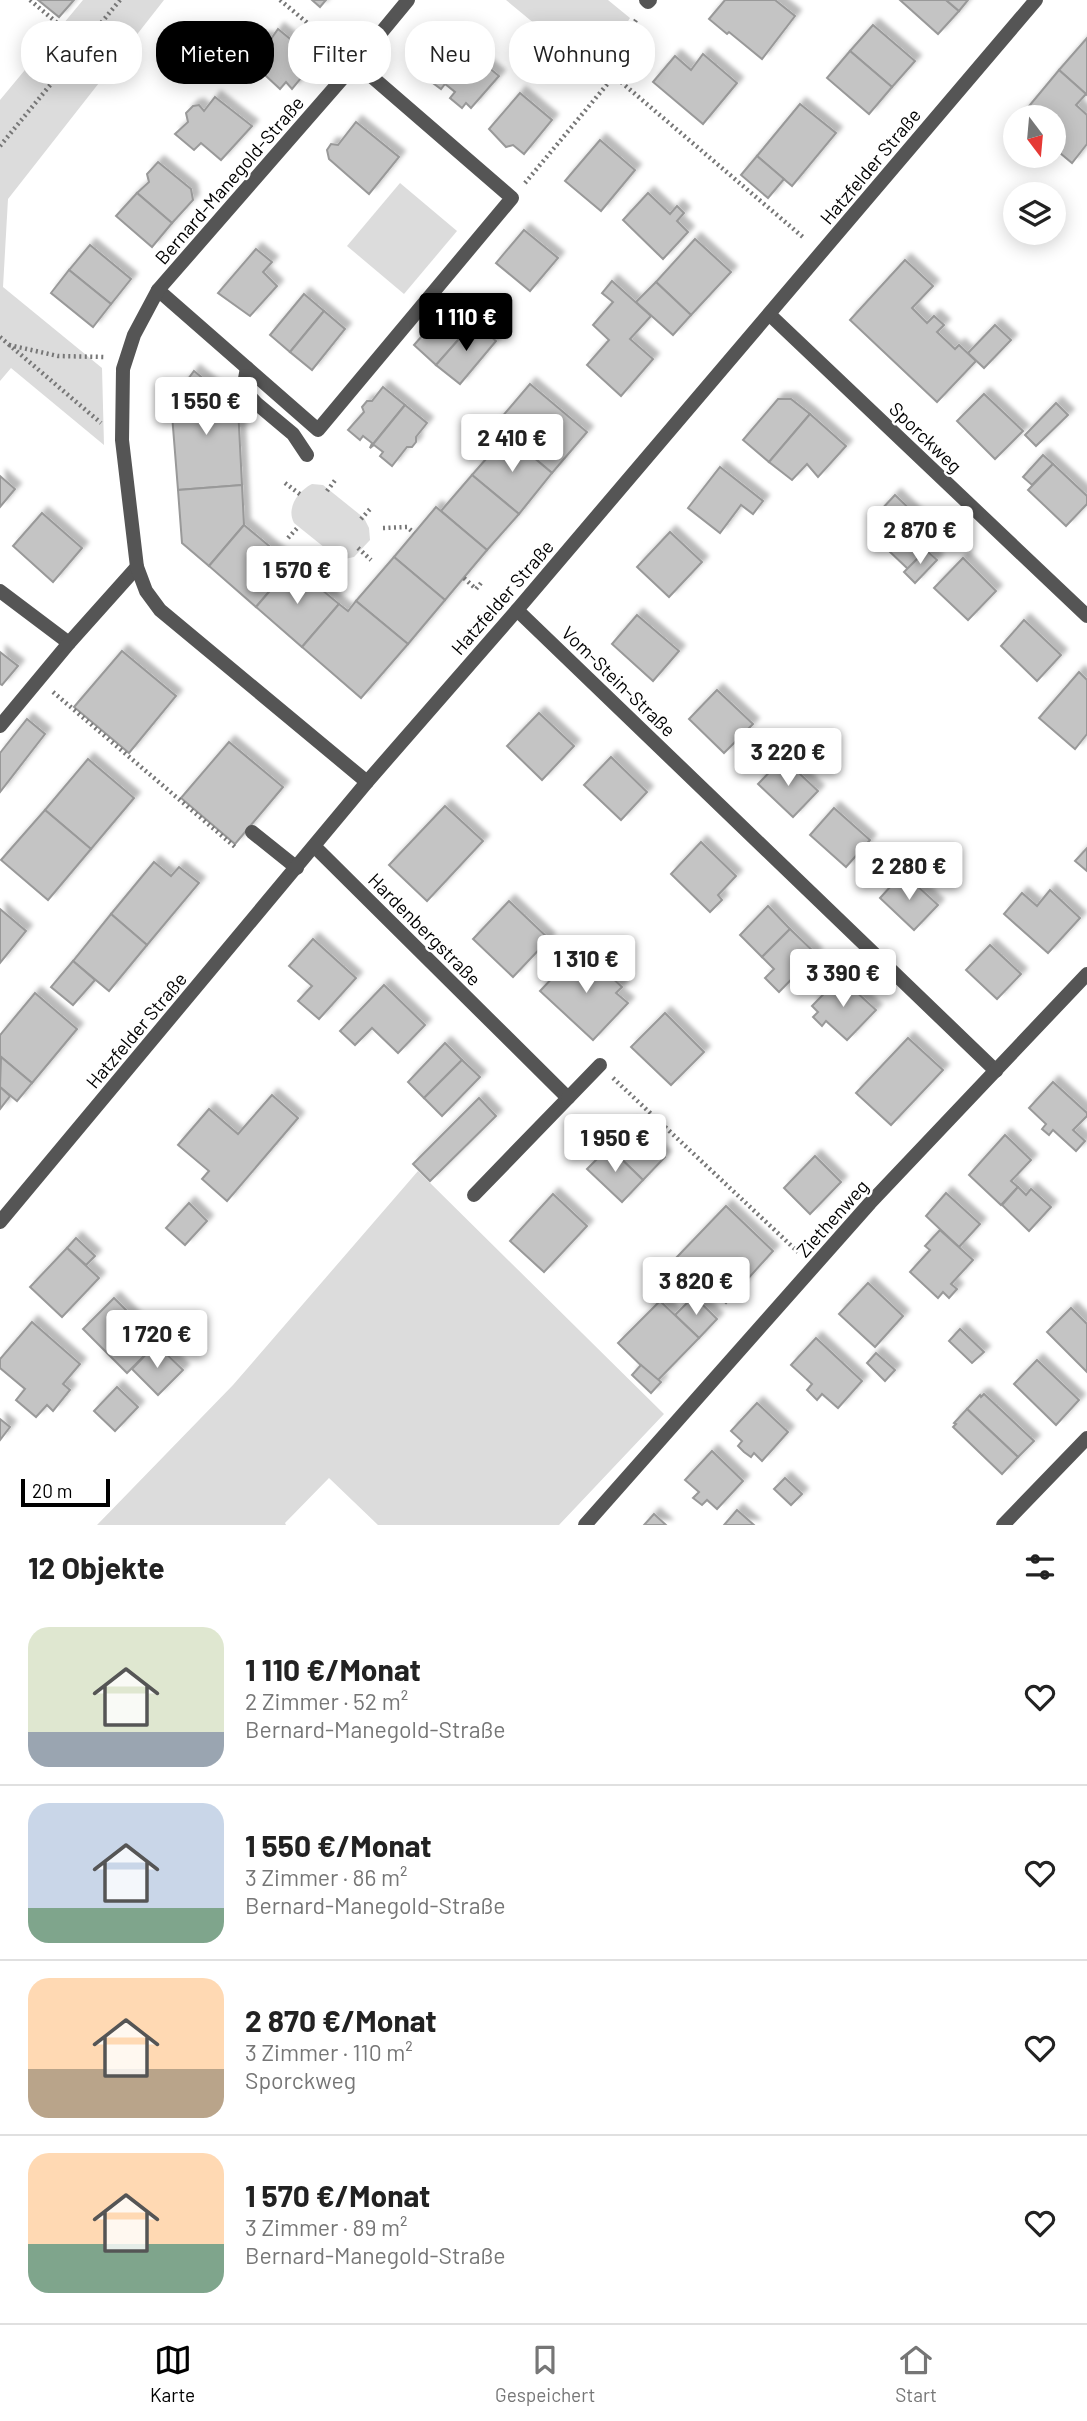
<!DOCTYPE html>
<html lang="de">
<head>
<meta charset="utf-8">
<style>
	:root { --surface:#fff; --page:#f2f2f2; --text:#222; --muted:#767676; --line:#e0e0e0; --accent:#000 }
	body { margin:0; font-family:Barlow,sans-serif; background:var(--page); color:var(--text); height:100vh; display:flex; flex-direction:column; font-size:26px; white-space:nowrap }
	* { box-sizing:border-box; margin:0 }
	p { font-size:23px; color:var(--muted) }
	.icon { flex:none; width:38px; height:38px; fill:none; stroke:currentColor; stroke-width:2; stroke-linecap:round; stroke-linejoin:round }
	.map { position:relative; height:1525px; overflow:hidden }
	.drawer { display:flex; flex-direction:column; background:var(--surface); flex:1 }
	.drawer>* { flex:none }
	.hud { position:absolute; left:21px; top:21px; width:700px; height:63px; display:flex; gap:14px }
	.needle { width:46px; rotate:164deg }
	.tools { position:absolute; left:1003px; top:105px; display:grid; gap:14px }
	.tools a { display:grid; place-items:center; width:63px; height:63px; border-radius:50%; background:var(--surface); box-shadow:0 4px 18px #0003; font-size:35px }
	.scale { position:absolute; left:21px; bottom:18px; width:89px; box-sizing:border-box; padding-left:7px; border:4px solid #000; border-top:0; font-size:19px; line-height:24px; white-space:nowrap; color:#000; -webkit-text-stroke:5px #fff; paint-order:stroke }
	.price { position:absolute; translate:-50% -60px; padding:0 16px; border-radius:7px; background:#fff; color:#222; font-size:23px; line-height:46px; filter:drop-shadow(0 2px 4px #0008) }
	.price::after { content:''; position:absolute; left:50%; top:42px; width:21px; height:16px; margin-left:-10px; background:inherit; clip-path:polygon(0 0,100% 0,50% 100%) }
	.price.current { background:var(--accent); color:#fff }
	ul { padding:0; list-style:none }
	li { display:flex; align-items:center; gap:21px; height:175px; padding:0 28px }
	li+li { border-top:2px solid var(--line) }
	li span { display:grid; place-items:center; flex:none; width:196px; height:140px; border-radius:21px; color:#555 }
	li>.icon { margin-inline-start:auto }
	span .icon { width:84px; height:84px; fill:#fffc; stroke-width:1 }
	li b { font-size:30px }
	h2 { display:flex; justify-content:space-between; align-items:center; height:84px; padding:0 28px; font-size:30px }
	.tag { padding:0 24px; border-radius:28px; background:var(--surface); box-shadow:0 4px 18px #0003; font-size:24px; line-height:63px }
	.tag.current { background:var(--accent); color:#fff }
	.tabs { display:flex; justify-content:space-around; align-items:center; height:98px; border-top:2px solid var(--line); background:var(--surface); font-size:19px; color:var(--muted) }
	.tabs a { display:grid; justify-items:center; gap:4px }
	.tabs .current { color:var(--accent) }
	.map>svg:first-child { display:block }
	.green { fill:#dcdcdc }
	.building { fill:#c4c4c4; stroke:#999; stroke-width:2; filter:url(#shadow) }
	.lines { fill:none; stroke-linecap:round; stroke-linejoin:round }
	.path { stroke:#777; stroke-width:4.5; stroke-dasharray:2 3.5; stroke-linecap:butt }
	.service { stroke:#555; stroke-width:14 }
	.minor { stroke:#555; stroke-width:14 }
	.tertiary { stroke:#555; stroke-width:14 }
	.labels { text-anchor:middle; dominant-baseline:central; stroke-width:5; stroke-linejoin:round; paint-order:stroke }
	.street-label { font-size:19px; fill:#000; stroke:#fff }
</style>
</head>
<body>
<div class="map">
<svg width="1087" height="1525" viewBox="0 0 1087 1525">
	<defs>
		<filter id="shadow"><feDropShadow dx="6" dy="-6" stdDeviation="2" flood-color="#0004"/></filter>
	</defs>
	<rect width="100%" height="100%" fill="#fff"/>
	<g class="green">
		<polygon points="83,0 164,0 8,199 3,287 102,368 104,445 11,368 0,381 0,100"/>
		<polygon points="506,0 608,0 630,18 606,56 609,63 599,77"/>
		<polygon points="400,183 457,231 404,294 347,246"/>
		<path d="M312,484L323,485L364,518L369,528L370,540L354,557L340,560L294,523C286,508 298,491 312,484Z"/>
		<polygon points="418,1171 664,1414 559,1525 378,1525 329,1478 285,1523 286,1525 97,1525 233,1385"/>
	</g>
	<g class="building">
		<polygon points="38,0 74,0 59,17"/>
		<polygon points="312,0 326,0 320,7"/>
		<polygon points="725,0 775,0 795,16 762,59 729,32 727,34 709,19"/>
		<polygon points="900,0 946,0 959,11 938,34"/>
		<polygon points="946,0 968,0 959,11"/>
		<polygon points="873,25 915,61 892,87 850,51"/>
		<polygon points="278,29 316,60 292,89 286,82 280,89 251,62 258,55 256,47 261,38 271,39"/>
		<polygon points="447,32 470,52 441,89 426,78 429,73 409,59 424,38 436,47"/>
		<polygon points="1087,38 1087,95 1059,70"/>
		<polygon points="850,51 892,87 869,114 827,78"/>
		<polygon points="470,52 499,76 471,108 466,103 462,108 450,98 455,92 444,83"/>
		<polygon points="703,54 737,83 703,124 653,82 675,56 691,70"/>
		<polygon points="1059,70 1086,94 1076,105 1087,115 1087,144 1072,163 1054,148 1054,117 1018,117 1017,116 1020,117"/>
		<polygon points="520,93 552,120 524,154 513,145 506,147 489,129"/>
		<polygon points="215,97 252,126 221,160 201,143 194,150 175,134 188,122 186,113 193,106 199,105 204,111"/>
		<polygon points="800,104 836,133 792,186 757,156"/>
		<polygon points="356,122 399,157 369,194 329,159 327,150 331,144 338,145"/>
		<polygon points="600,140 635,170 601,211 565,181"/>
		<polygon points="757,156 784,179 768,198 741,175"/>
		<polygon points="158,162 191,189 193,200 172,223 137,193 149,182 147,174"/>
		<polygon points="137,193 172,223 152,247 116,216"/>
		<polygon points="648,193 670,214 677,206 684,213 677,221 688,232 663,259 623,220"/>
		<polygon points="524,230 558,258 530,291 496,263"/>
		<polygon points="695,239 731,272 691,315 656,282"/>
		<polygon points="90,245 131,279 111,304 69,270"/>
		<polygon points="256,249 272,262 263,272 277,286 250,316 218,293"/>
		<polygon points="905,260 933,286 912,308 927,323 934,316 944,325 937,332 955,349 959,345 976,361 937,402 850,320"/>
		<polygon points="69,270 111,304 93,327 51,293"/>
		<polygon points="612,281 651,316 630,339 653,359 621,396 587,365 609,340 593,325 613,302 602,293"/>
		<polygon points="656,282 691,315 673,335 636,302"/>
		<polygon points="304,294 324,311 290,352 270,335"/>
		<polygon points="452,302 474,322 436,365 414,345"/>
		<polygon points="324,311 345,329 312,370 290,352"/>
		<polygon points="474,322 496,341 460,384 436,365"/>
		<polygon points="995,325 1011,340 984,368 968,353"/>
		<polygon points="194,371 238,407 242,485 178,490 171,402"/>
		<polygon points="530,384 587,432 552,473 495,425"/>
		<polygon points="383,387 405,405 370,448 372,443 363,436 360,440 348,430 364,412 362,407 367,401 372,401"/>
		<polygon points="984,394 1023,431 995,459 957,421"/>
		<polygon points="778,399 791,399 810,414 769,462 743,440"/>
		<polygon points="1056,403 1068,415 1036,446 1025,435"/>
		<polygon points="405,405 427,423 416,437 416,442 412,447 407,447 392,466 380,456 383,452 374,445 370,448"/>
		<polygon points="810,414 846,446 818,477 807,464 792,480 769,462"/>
		<polygon points="507,435 552,473 519,514 472,475"/>
		<polygon points="1043,455 1053,464 1032,485 1023,477"/>
		<polygon points="1053,464 1087,496 1087,504 1066,526 1028,490"/>
		<polygon points="720,467 763,501 753,514 741,505 720,533 688,508"/>
		<polygon points="472,475 519,514 487,550 441,511"/>
		<polygon points="0,476 15,489 0,507"/>
		<polygon points="242,485 244,525 209,566 182,543 178,490"/>
		<polygon points="895,495 938,536 908,569 869,532 885,515 880,511"/>
		<polygon points="436,507 487,550 445,600 394,557"/>
		<polygon points="42,513 82,548 53,582 13,546"/>
		<polygon points="244,525 292,565 256,607 209,566"/>
		<polygon points="670,532 702,562 669,597 637,567"/>
		<polygon points="926,550 937,560 915,583 904,572"/>
		<polygon points="394,557 445,600 408,644 356,601"/>
		<polygon points="963,558 996,591 968,620 934,588"/>
		<polygon points="292,565 339,604 302,647 256,607"/>
		<polygon points="356,601 408,644 361,698 302,647 339,604 348,611"/>
		<polygon points="637,615 679,651 653,681 612,644"/>
		<polygon points="1024,620 1061,655 1037,681 1001,646"/>
		<polygon points="122,651 176,696 129,753 74,707"/>
		<polygon points="0,652 18,666 2,685 0,684"/>
		<polygon points="1079,672 1087,680 1087,734 1075,749 1039,718"/>
		<polygon points="717,690 753,724 724,753 689,719"/>
		<polygon points="539,713 574,746 542,780 507,746"/>
		<polygon points="27,719 45,734 0,792 0,753"/>
		<polygon points="229,742 283,787 235,844 181,798"/>
		<polygon points="611,757 647,792 621,820 584,785"/>
		<polygon points="783,758 818,791 793,817 758,784"/>
		<polygon points="88,759 134,798 91,849 45,810"/>
		<polygon points="445,806 483,841 427,901 389,865"/>
		<polygon points="834,808 870,840 846,867 810,835"/>
		<polygon points="45,810 91,849 48,900 1,860"/>
		<polygon points="701,842 736,876 718,895 722,900 710,912 671,874"/>
		<polygon points="1087,848 1087,871 1075,861"/>
		<polygon points="154,862 171,876 179,867 199,883 147,945 111,914"/>
		<polygon points="903,873 938,905 914,930 880,898"/>
		<polygon points="1050,890 1080,918 1048,953 1004,914 1022,893 1037,906"/>
		<polygon points="509,901 549,939 513,977 473,939"/>
		<polygon points="768,906 790,929 762,957 740,935"/>
		<polygon points="0,909 26,931 0,963"/>
		<polygon points="111,914 147,945 109,991 73,961"/>
		<polygon points="790,929 816,954 779,992 765,978 774,969 762,957"/>
		<polygon points="313,939 356,978 319,1019 298,1001 312,986 289,966"/>
		<polygon points="990,945 1021,974 997,999 966,970"/>
		<polygon points="575,954 585,963 590,957 622,987 616,993 628,1003 593,1040 540,991"/>
		<polygon points="73,961 95,980 73,1005 51,987"/>
		<polygon points="840,977 876,1010 847,1040 826,1021 822,1026 813,1017 818,1012 812,1006"/>
		<polygon points="384,985 425,1025 398,1053 372,1028 355,1045 340,1031"/>
		<polygon points="35,993 77,1029 32,1083 0,1056 0,1035"/>
		<polygon points="665,1013 704,1052 671,1085 631,1047"/>
		<polygon points="908,1038 943,1070 891,1125 856,1093"/>
		<polygon points="445,1043 462,1060 424,1098 408,1082"/>
		<polygon points="1,1057 32,1083 17,1101 0,1087"/>
		<polygon points="462,1060 480,1077 442,1116 424,1098"/>
		<polygon points="1053,1082 1087,1113 1087,1116 1073,1130 1085,1141 1076,1151 1053,1130 1049,1135 1042,1129 1046,1124 1029,1108"/>
		<polygon points="0,1087 10,1096 0,1109"/>
		<polygon points="272,1095 298,1118 227,1201 202,1179 209,1171 178,1145 209,1109 238,1134"/>
		<polygon points="479,1098 496,1116 430,1181 413,1164"/>
		<polygon points="631,1124 665,1157 643,1180 609,1147"/>
		<polygon points="1005,1135 1031,1160 1011,1181 1018,1187 1001,1205 969,1175"/>
		<polygon points="609,1147 643,1180 622,1202 587,1169"/>
		<polygon points="815,1156 841,1182 810,1214 784,1188"/>
		<polygon points="1018,1187 1026,1195 1031,1189 1051,1207 1029,1231 1002,1205"/>
		<polygon points="946,1193 980,1224 959,1247 926,1216"/>
		<polygon points="553,1194 587,1226 544,1272 510,1241"/>
		<polygon points="189,1203 207,1221 185,1245 166,1228"/>
		<polygon points="726,1206 773,1251 726,1303 676,1258"/>
		<polygon points="940,1230 973,1260 951,1284 957,1289 949,1298 943,1292 938,1298 910,1272 930,1250 925,1246"/>
		<polygon points="76,1238 95,1256 86,1265 67,1248"/>
		<polygon points="67,1248 99,1278 62,1317 30,1287"/>
		<polygon points="868,1283 903,1316 875,1347 839,1314"/>
		<polygon points="694,1296 717,1319 699,1338 675,1315"/>
		<polygon points="114,1298 158,1342 127,1373 83,1329"/>
		<polygon points="660,1301 699,1338 657,1381 618,1343"/>
		<polygon points="1071,1308 1087,1324 1087,1372 1047,1332"/>
		<polygon points="32,1322 80,1364 63,1384 70,1390 53,1411 47,1405 36,1417 16,1400 25,1389 0,1368 0,1359"/>
		<polygon points="960,1329 984,1352 972,1363 949,1341"/>
		<polygon points="816,1338 862,1381 838,1408 822,1394 817,1400 807,1390 812,1384 791,1365"/>
		<polygon points="156,1344 183,1370 158,1395 132,1369"/>
		<polygon points="876,1353 895,1370 885,1381 867,1363"/>
		<polygon points="1037,1360 1079,1400 1056,1425 1014,1384"/>
		<polygon points="641,1365 661,1382 651,1393 632,1375"/>
		<polygon points="117,1387 138,1407 115,1431 94,1411"/>
		<polygon points="984,1394 1034,1441 1018,1457 967,1409 980,1395 981,1397"/>
		<polygon points="757,1403 788,1432 762,1461 754,1453 751,1457 744,1452 738,1446 742,1441 731,1431"/>
		<polygon points="967,1409 1018,1457 1002,1474 953,1427 956,1424 954,1423"/>
		<polygon points="0,1419 10,1427 0,1440"/>
		<polygon points="712,1451 743,1481 717,1509 707,1500 702,1505 693,1498 699,1492 685,1480"/>
		<polygon points="785,1478 802,1494 791,1505 774,1489"/>
		<polygon points="737,1510 754,1525 724,1525"/>
		<polygon points="654,1514 666,1525 644,1525"/>
	</g>
	<g class="lines">
		<g class="path">
			<polyline points="30,0 82,44"/>
			<polyline points="280,0 341,51"/>
			<polyline points="614,76 615,52 636,20"/>
			<polyline points="0,146 120,0"/>
			<polyline points="525,183 614,76 804,238"/>
			<polyline points="0,337 101,423"/>
			<polyline points="9,345 58,356 104,357"/>
			<polyline points="285,483 301,495"/>
			<polyline points="327,491 336,479"/>
			<polyline points="361,519 371,508"/>
			<polyline points="383,528 407,527 414,533"/>
			<polyline points="288,538 299,526"/>
			<polyline points="358,548 371,560"/>
			<polyline points="322,569 334,556"/>
			<polyline points="464,578 476,589 481,583"/>
			<polyline points="53,692 235,847"/>
			<polyline points="613,1078 798,1252"/>
		</g>
		<g class="service">
			<polyline points="247,368 243,389 257,404 293,434 307,455"/>
			<polyline points="252,832 297,868"/>
		</g>
		<g class="minor">
			<polyline points="646,0 648,2 650,0"/>
			<polyline points="158,290 318,430 512,198 356,63"/>
			<polyline points="770,315 1087,616"/>
			<polyline points="0,591 69,643"/>
			<polyline points="517,610 996,1071"/>
			<polyline points="0,726 69,643 137,567"/>
			<polyline points="367,782 160,610 146,591 137,567 122,440 123,369 134,335 158,290 356,63 408,0"/>
			<polyline points="315,847 568,1098 474,1195"/>
			<polyline points="568,1098 600,1065"/>
			<polyline points="585,1525 870,1203 1087,974"/>
			<polyline points="1003,1525 1087,1438"/>
		</g>
		<polyline class="tertiary" points="0,1222 367,782 517,610 1036,0"/>
	</g>
	<g class="labels">
		<g class="street-label">
			<text transform="translate(870 166) rotate(-50)">Hatzfelder Straße</text>
			<text transform="translate(229 180) rotate(-49)">Bernard-Manegold-Straße</text>
			<text transform="translate(926 437) rotate(44)">Sporckweg</text>
			<text transform="translate(502 597) rotate(-49)">Hatzfelder Straße</text>
			<text transform="translate(619 681) rotate(44)">Vom-Stein-Straße</text>
			<text transform="translate(425 929) rotate(45)">Hardenbergstraße</text>
			<text transform="translate(136 1030) rotate(-50)">Hatzfelder Straße</text>
			<text transform="translate(832 1218) rotate(-48)">Ziethenweg</text>
		</g>
	</g>
</svg>
<div class="tools">
<a><svg class="needle" viewBox="-14 -14 28 28"><path d="M0-13l5 13h-10z" fill="#e53935"/><path d="M0 13l5-13h-10z" fill="#767676"/></svg></a>
<a><svg class="icon" aria-label="layers" viewBox="0 0 24 24"><path d="M12 4l9 5-9 5-9-5zM3 14l9 5 9-5"/></svg></a>
</div>
<div class="scale">20 m</div>
<b class="price current" style="left:466px;top:353px">1 110 €</b>
<b class="price" style="left:206px;top:437px">1 550 €</b>
<b class="price" style="left:512px;top:474px">2 410 €</b>
<b class="price" style="left:920px;top:566px">2 870 €</b>
<b class="price" style="left:297px;top:606px">1 570 €</b>
<b class="price" style="left:788px;top:788px">3 220 €</b>
<b class="price" style="left:909px;top:902px">2 280 €</b>
<b class="price" style="left:586px;top:995px">1 310 €</b>
<b class="price" style="left:843px;top:1009px">3 390 €</b>
<b class="price" style="left:615px;top:1174px">1 950 €</b>
<b class="price" style="left:696px;top:1317px">3 820 €</b>
<b class="price" style="left:157px;top:1370px">1 720 €</b>
<div class="hud">
<a class="tag">Kaufen</a>
<a class="tag current">Mieten</a>
<a class="tag">Filter</a>
<a class="tag">Neu</a>
<a class="tag">Wohnung</a>
</div>
</div>
<section class="drawer">
<h2>12 Objekte<svg class="icon" aria-label="filters" viewBox="0 0 24 24"><path d="M4 7h16M4 17h16"/><circle cx="9" cy="7" r="2"/><circle cx="15" cy="17" r="2"/></svg></h2>
<ul>
<li><span style="background:linear-gradient(#dfe7d0 75%,#9aa5b1 0)"><svg class="icon" aria-label="home" viewBox="0 0 24 24"><path d="M3 11l9-7 9 7M6 9v11h12V9"/></svg></span><div><b>1 110 €/Monat</b><p>2 Zimmer · 52 m²</p><p>Bernard-Manegold-Straße</p></div><svg class="icon" aria-label="heart" viewBox="0 0 24 24"><path d="M12 20l-8-8c-3-5 5-10 8-4 3-6 11-1 8 4z"/></svg></li>
<li><span style="background:linear-gradient(#c9d6e8 75%,#7fa58c 0)"><svg class="icon" aria-label="home" viewBox="0 0 24 24"><path d="M3 11l9-7 9 7M6 9v11h12V9"/></svg></span><div><b>1 550 €/Monat</b><p>3 Zimmer · 86 m²</p><p>Bernard-Manegold-Straße</p></div><svg class="icon" aria-label="heart" viewBox="0 0 24 24"><path d="M12 20l-8-8c-3-5 5-10 8-4 3-6 11-1 8 4z"/></svg></li>
<li><span style="background:linear-gradient(#ffd9b3 65%,#b9a48a 0)"><svg class="icon" aria-label="home" viewBox="0 0 24 24"><path d="M3 11l9-7 9 7M6 9v11h12V9"/></svg></span><div><b>2 870 €/Monat</b><p>3 Zimmer · 110 m²</p><p>Sporckweg</p></div><svg class="icon" aria-label="heart" viewBox="0 0 24 24"><path d="M12 20l-8-8c-3-5 5-10 8-4 3-6 11-1 8 4z"/></svg></li>
<li><span style="background:linear-gradient(#ffd9b3 65%,#7fa58c 0)"><svg class="icon" aria-label="home" viewBox="0 0 24 24"><path d="M3 11l9-7 9 7M6 9v11h12V9"/></svg></span><div><b>1 570 €/Monat</b><p>3 Zimmer · 89 m²</p><p>Bernard-Manegold-Straße</p></div><svg class="icon" aria-label="heart" viewBox="0 0 24 24"><path d="M12 20l-8-8c-3-5 5-10 8-4 3-6 11-1 8 4z"/></svg></li>
</ul>
</section>
<nav class="tabs">
<a class="current"><svg class="icon" aria-label="map" viewBox="0 0 24 24"><path d="M3 6l6-2 6 2 6-2v14l-6 2-6-2-6 2zM9 4v14M15 6v14"/></svg>Karte</a>
<a><svg class="icon" aria-label="saved" viewBox="0 0 24 24"><path d="M7 4h10v16l-5-4-5 4z"/></svg>Gespeichert</a>
<a><svg class="icon" aria-label="home" viewBox="0 0 24 24"><path d="M3 11l9-7 9 7M6 9v11h12V9"/></svg>Start</a>
</nav>
</body>
</html>
